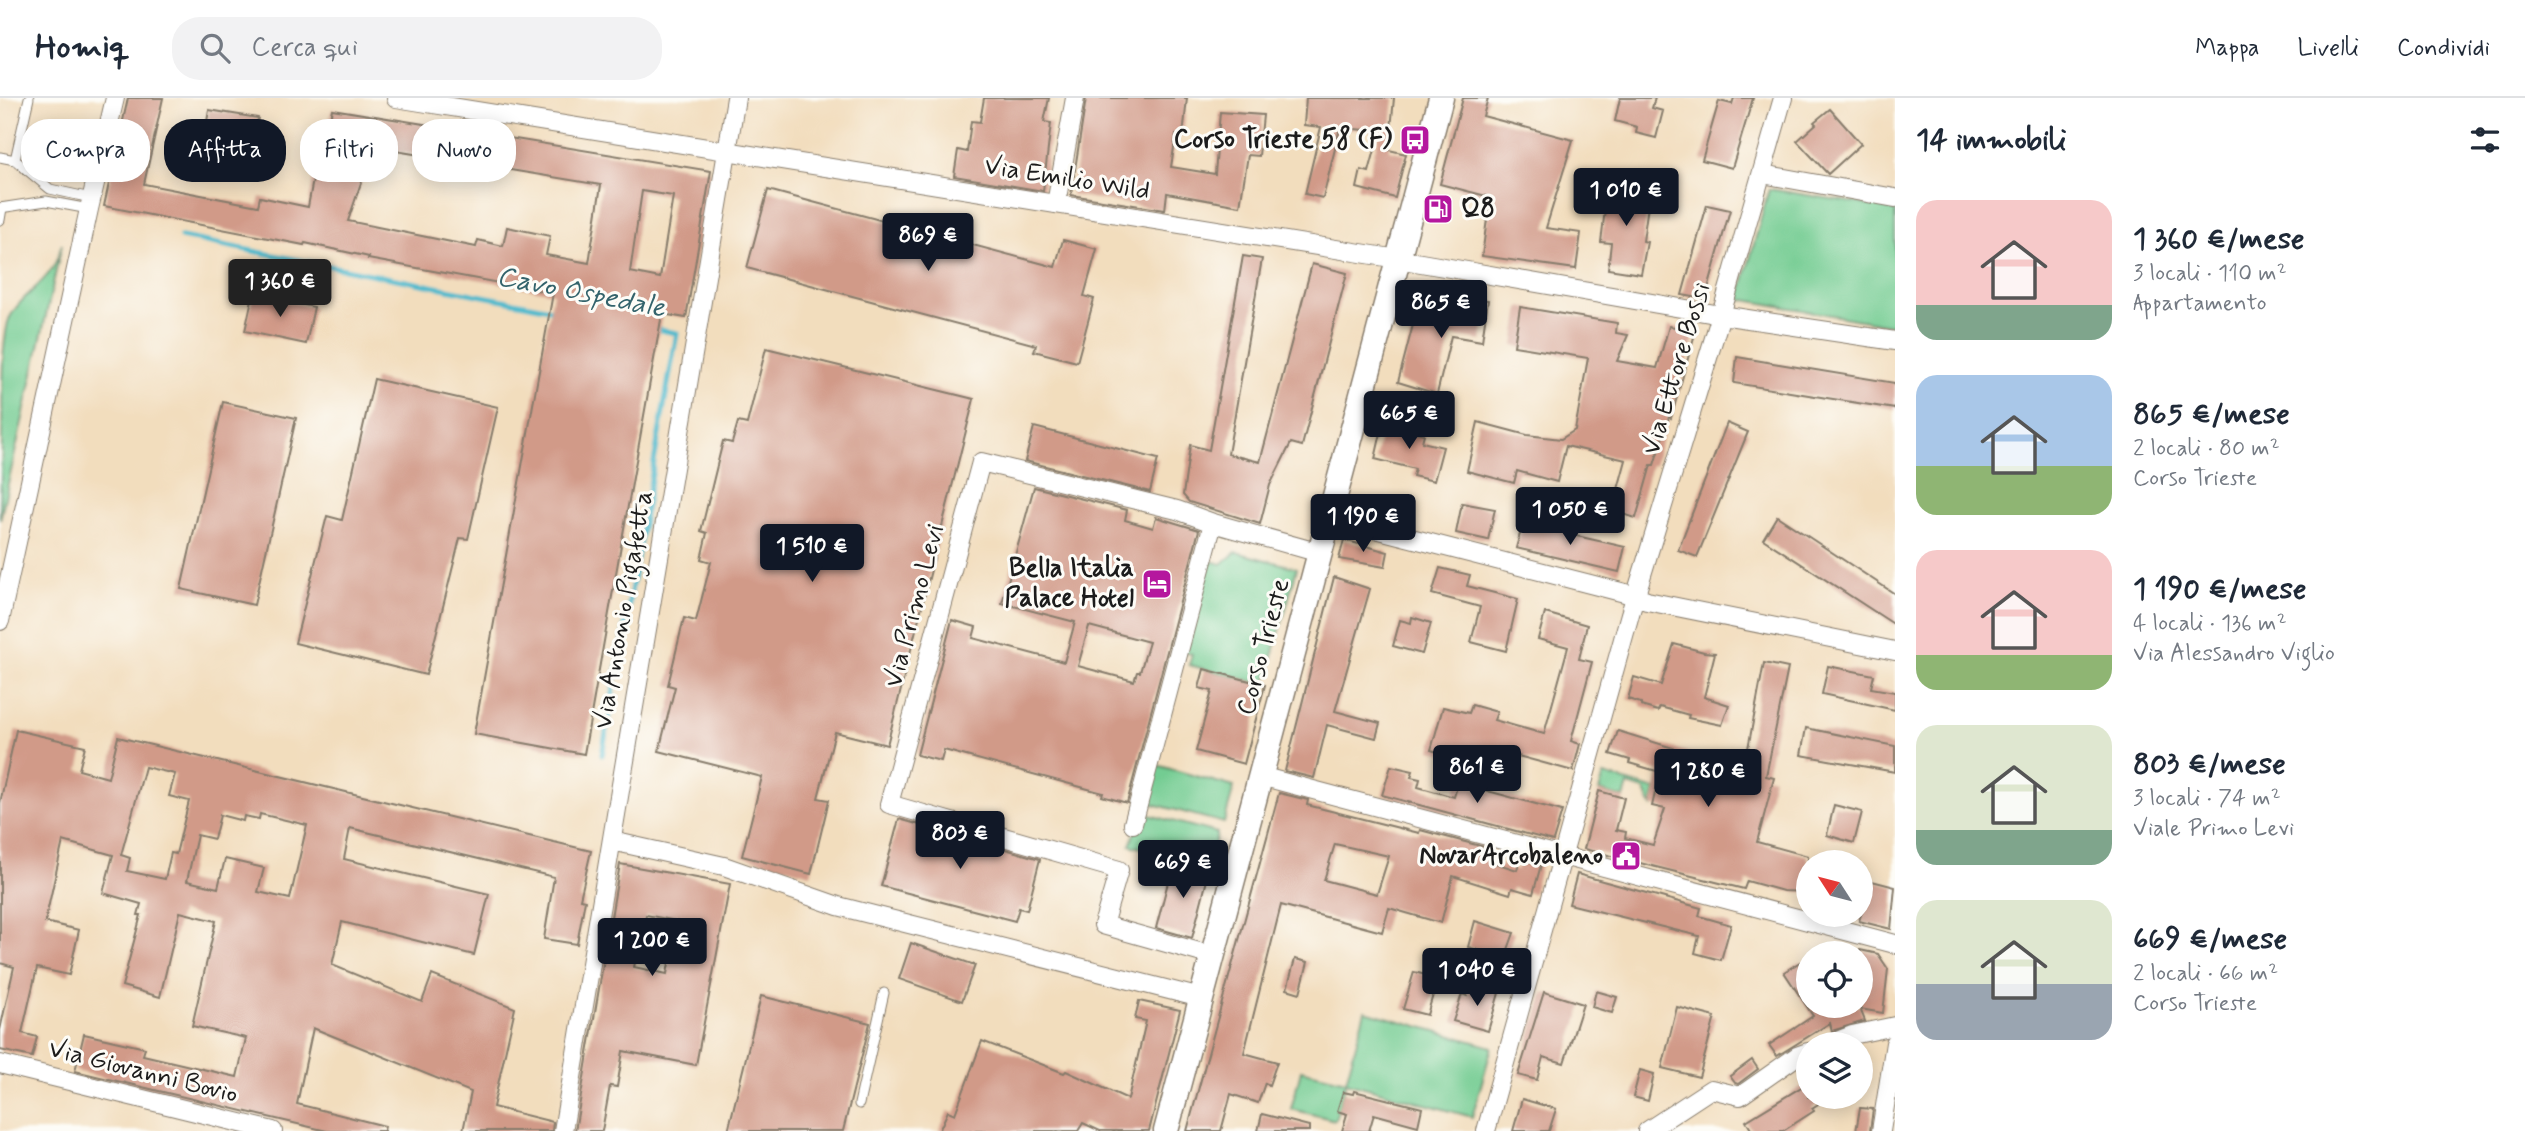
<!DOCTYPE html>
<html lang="it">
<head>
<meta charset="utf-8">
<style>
	:root { --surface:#fff; --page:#f2f2f3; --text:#1f2937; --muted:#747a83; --line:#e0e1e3; --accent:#111827 }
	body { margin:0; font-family:Mynerve,sans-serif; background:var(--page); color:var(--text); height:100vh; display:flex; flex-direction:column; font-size:26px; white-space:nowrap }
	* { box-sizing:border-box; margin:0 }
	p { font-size:23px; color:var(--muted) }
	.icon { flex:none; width:38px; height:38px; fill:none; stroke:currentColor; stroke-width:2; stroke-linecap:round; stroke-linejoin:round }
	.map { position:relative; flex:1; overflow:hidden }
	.drawer { display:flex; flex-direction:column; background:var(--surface); width:630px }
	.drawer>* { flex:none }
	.guide { position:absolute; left:21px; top:21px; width:665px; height:63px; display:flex; gap:14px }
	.needle { width:46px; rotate:306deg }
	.fabs { position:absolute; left:1796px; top:752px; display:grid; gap:14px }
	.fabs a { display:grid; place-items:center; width:77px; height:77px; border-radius:50%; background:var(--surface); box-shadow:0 4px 18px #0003; font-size:35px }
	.price { position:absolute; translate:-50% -60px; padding:0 16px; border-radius:7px; background:var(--accent); color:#fff; font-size:23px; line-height:46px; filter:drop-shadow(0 2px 4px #0008) }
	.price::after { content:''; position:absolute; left:50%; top:42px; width:21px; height:16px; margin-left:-10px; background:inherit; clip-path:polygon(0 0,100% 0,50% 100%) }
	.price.current { background:#222; color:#fff }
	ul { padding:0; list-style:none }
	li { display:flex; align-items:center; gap:21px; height:175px; padding:0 21px }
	li span { display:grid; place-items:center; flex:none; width:196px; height:140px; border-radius:21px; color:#555 }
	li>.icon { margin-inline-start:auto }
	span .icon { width:84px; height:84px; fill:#fffc; stroke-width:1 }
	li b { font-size:30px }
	h2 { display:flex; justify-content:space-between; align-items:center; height:84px; padding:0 21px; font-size:30px }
	.chip { padding:0 24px; border-radius:28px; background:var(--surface); box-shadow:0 4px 18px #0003; font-size:24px; line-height:63px }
	.chip.current { background:var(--accent); color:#fff }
	header { display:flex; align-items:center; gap:42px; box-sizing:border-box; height:98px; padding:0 35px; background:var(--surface); border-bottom:2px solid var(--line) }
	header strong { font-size:33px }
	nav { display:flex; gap:38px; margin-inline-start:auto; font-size:24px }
	.search { width:490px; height:63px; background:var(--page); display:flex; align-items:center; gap:18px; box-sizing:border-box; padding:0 24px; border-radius:28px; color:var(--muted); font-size:26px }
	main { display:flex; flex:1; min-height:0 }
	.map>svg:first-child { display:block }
	.green { fill:#73cc92; stroke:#487457; stroke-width:2 }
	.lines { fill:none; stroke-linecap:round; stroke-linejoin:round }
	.stream { stroke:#50bacd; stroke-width:5 }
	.building { fill:#d19a88; fill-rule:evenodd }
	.service-casing { stroke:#877c6c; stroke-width:11 }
	.minor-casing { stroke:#877c6c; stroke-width:20 }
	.secondary-casing { stroke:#877c6c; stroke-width:27 }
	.service { stroke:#fff; stroke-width:9 }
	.minor { stroke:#fff; stroke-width:18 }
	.secondary { stroke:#fff; stroke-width:24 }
	.labels { text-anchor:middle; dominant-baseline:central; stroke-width:6; stroke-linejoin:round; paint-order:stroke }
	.poi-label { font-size:26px; font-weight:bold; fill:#1c1c1c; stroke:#fdfcf7; text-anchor:end }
	.street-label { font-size:26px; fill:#1c1c1c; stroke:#fdfcf7 }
	.water-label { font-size:28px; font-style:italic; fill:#33636c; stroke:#fdfcf7 }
</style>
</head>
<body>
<header>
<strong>Homiq</strong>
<div class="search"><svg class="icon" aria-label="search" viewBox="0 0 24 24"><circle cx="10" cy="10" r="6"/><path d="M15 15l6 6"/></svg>Cerca qui</div>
<nav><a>Mappa</a><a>Livelli</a><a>Condividi</a></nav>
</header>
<main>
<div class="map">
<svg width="1895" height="1033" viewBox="0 0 1895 1033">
	<rect width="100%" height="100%" fill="#fdfcf7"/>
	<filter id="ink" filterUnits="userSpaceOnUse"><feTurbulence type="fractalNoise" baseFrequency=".0143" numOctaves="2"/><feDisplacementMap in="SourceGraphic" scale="14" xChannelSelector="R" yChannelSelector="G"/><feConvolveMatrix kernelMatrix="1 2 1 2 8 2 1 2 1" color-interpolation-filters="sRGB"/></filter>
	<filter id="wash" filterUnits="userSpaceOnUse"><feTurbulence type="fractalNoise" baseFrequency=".00686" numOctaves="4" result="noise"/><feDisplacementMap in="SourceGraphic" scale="28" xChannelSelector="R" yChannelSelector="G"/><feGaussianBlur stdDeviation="1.57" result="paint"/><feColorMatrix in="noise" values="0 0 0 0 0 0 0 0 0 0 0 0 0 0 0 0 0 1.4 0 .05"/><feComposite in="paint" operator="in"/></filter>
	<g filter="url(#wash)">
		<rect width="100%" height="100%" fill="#f2ddbd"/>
		<g class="green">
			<polygon points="1769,91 1895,111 1895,228 1739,201"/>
			<path d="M62,146L0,422C0,393 2,365 2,336C3,300 0,259 8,224C16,203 36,192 49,175C56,167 59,156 62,146Z"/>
			<polygon points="1236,454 1297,470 1265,587 1189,567 1192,556 1180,553 1210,463 1222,466"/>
			<polygon points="1157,667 1234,689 1224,725 1146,704"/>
			<polygon points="1604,677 1656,692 1652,708 1644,692 1628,687 1624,700 1599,693"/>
			<polygon points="1142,715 1217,735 1214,748 1210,748 1205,766 1130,747"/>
			<polygon points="1365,913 1492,949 1472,1019 1346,984 1335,1022 1291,1011 1301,972 1346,983"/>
		</g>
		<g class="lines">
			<g class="stream">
				<polyline points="181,139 555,212"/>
				<polyline points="602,657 677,235 655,231"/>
			</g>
		</g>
		<g id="blocks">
			<g class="building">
				<path d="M128,0H163L144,86L258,108L260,99L308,109L316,65L364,76L348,123L476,149L478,142L503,148L507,129L550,138L546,157L589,165L601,87L341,44L344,28L329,26L332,11L711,73L686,220L662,216L584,656L474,636L553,195L368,161L369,159L305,145L304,147L104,108ZM642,93L673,98L660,180L630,174Z"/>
				<polygon points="984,0 1049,0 1044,24 1051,25 1043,93 954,78 958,52 967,54 971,23 980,24"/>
				<polygon points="1086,0 1187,0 1183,38 1176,37 1171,69 1215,76 1220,14 1263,17 1259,58 1248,57 1240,108 1167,95 1165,112 1071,97"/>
				<polygon points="1306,0 1394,0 1389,52 1406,56 1395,100 1357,90 1361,72 1369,74 1380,33 1340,30 1323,100 1305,96 1321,29 1304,27"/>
				<polygon points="1463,0 1488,0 1483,18 1573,42 1546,130 1581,135 1576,171 1482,158 1490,99 1440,86"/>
				<polygon points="1620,0 1655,0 1652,10 1663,13 1656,40 1636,35 1637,29 1615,23"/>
				<polygon points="1734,0 1753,0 1732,70 1702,62 1719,3 1732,6"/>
				<polygon points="1830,11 1861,46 1828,76 1797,43 1816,26 1814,24"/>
				<polygon points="209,12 258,20 253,49 204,41"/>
				<polygon points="1608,87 1650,93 1643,143 1647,144 1641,176 1608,171 1611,145 1601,144"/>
				<polygon points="768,92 1055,169 1063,142 1097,151 1084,198 1094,201 1077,264 1034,253 1036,247 747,170"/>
				<polygon points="1707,107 1730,112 1705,201 1682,197"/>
				<polygon points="1243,158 1262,161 1228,356 1260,364 1312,166 1347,175 1302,348 1291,345 1270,387 1260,426 1189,404 1183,397 1190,347 1209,352"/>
				<polygon points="1442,196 1488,202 1482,243 1451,238 1437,296 1398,284 1414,223 1437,229"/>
				<polygon points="253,197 314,209 306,246 245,233"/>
				<polygon points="1520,209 1617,225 1616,235 1628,237 1617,263 1657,270 1669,228 1696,232 1671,320 1669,319 1654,367 1651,367 1636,420 1612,413 1626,362 1566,348 1557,384 1517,373 1514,385 1467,373 1478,324 1527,337 1561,341 1575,332 1588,260 1514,248"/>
				<polygon points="766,250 974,301 887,647 835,634 818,700 829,702 811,776 742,758 762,679 659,653 675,589 668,587 684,520 696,523 711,464 701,461 707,435 701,433 723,343 732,345 738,324 747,326"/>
				<polygon points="1737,259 1895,285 1895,311 1734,285"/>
				<polygon points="374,281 498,309 468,441 460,440 426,577 295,545 327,418 342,422"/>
				<polygon points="223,304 296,320 254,507 181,491"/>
				<polygon points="1727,325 1748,334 1697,459 1678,452"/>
				<polygon points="1383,326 1424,336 1422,344 1443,349 1434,383 1413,378 1415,371 1375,361"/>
				<polygon points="1034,329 1158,361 1150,394 1025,363"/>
				<path d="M1034,389L1127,412L1125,422L1153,430L1156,419L1199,432L1127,705L1102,698L1103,695L944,652L941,663L917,657L952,522L976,529L973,540L1064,564L1075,524L1002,505ZM1089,528L1149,544L1140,574H1137L1134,583L1078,568Z"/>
				<polygon points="1462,405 1495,411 1488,442 1456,435"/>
				<polygon points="1777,418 1895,496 1895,527 1763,441"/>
				<polygon points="1523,425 1569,432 1568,436 1625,449 1619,474 1516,450"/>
				<polygon points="1344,442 1388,454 1385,469 1339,461"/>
				<polygon points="1440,470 1470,477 1467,488 1518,501 1506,553 1471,544 1480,509 1432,496"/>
				<polygon points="1334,479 1370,491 1335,613 1380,625 1376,640 1327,627 1314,680 1285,673"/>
				<polygon points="1545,515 1587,527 1579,561 1592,564 1571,643 1580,646 1573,673 1518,658 1515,669 1479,658 1477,665 1431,652 1443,609 1469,615 1472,607 1497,614 1494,622 1544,636 1568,549 1538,541"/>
				<polygon points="1412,519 1431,525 1422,556 1393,548 1400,522 1411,525"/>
				<polygon points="1674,546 1704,554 1715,555 1704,599 1729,607 1722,627 1688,620 1689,617 1660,609 1658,613 1641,608 1641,605 1628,601 1634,579 1661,587"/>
				<polygon points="1764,565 1788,570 1766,678 1774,680 1757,744 1808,758 1808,794 1783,793 1747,783 1744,791 1584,751 1599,693 1624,700 1616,732 1626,734 1625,740 1653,747 1665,711 1652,708 1660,674 1629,665 1630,662 1610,656 1618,633 1744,672"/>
				<polygon points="1828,568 1874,577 1871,590 1895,594 1895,612 1822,596"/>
				<polygon points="1204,571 1265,587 1244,666 1196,653 1212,593 1199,590"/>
				<polygon points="1806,630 1895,648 1895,674 1801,657"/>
				<path d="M16,632L85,648L79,672L108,680L118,639L591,753L580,801L585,802L577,846L544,841L554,779L350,730L344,761L489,796L474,857L342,824L332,867L422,904L432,877L515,910L493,1009L553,1024L552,1033H463L471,994L313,930L297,1006L385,1028L384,1033H327L75,973L84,936L145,950L143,957L237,979L246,940L192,928L216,823L180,814L160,899L122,888L141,817H138L141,806L103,795L113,757L63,743L45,824L79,832L69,877L37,870L22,935L37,939L32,959L0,952V932L14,869L0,865V705ZM145,669L175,676L169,698L189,703L176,756L171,755L165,781L127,773L130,760L121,757ZM260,716L307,727L290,801L258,794L264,770L225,761L218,790L187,783L197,737L214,741L220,717L243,723L244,718L259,721Z"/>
				<polygon points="1391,668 1413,673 1411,679 1420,681 1418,689 1454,699 1458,685 1562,713 1553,743 1382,697"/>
				<path d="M1279,695L1308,702L1307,707L1419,735L1420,732L1484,749L1483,752L1491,754L1489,763L1517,772L1520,761L1541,767L1533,796L1512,790L1510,796L1453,778L1441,825L1389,810L1382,834L1281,807L1244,955L1277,964L1269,987L1265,985L1258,1005L1231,996L1221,1033H1187ZM1335,746L1389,758L1377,796L1324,782Z"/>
				<polygon points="1834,707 1862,714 1854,745 1827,737"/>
				<polygon points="899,721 1040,761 1027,812 1019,810 1015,823 881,788"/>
				<polygon points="1173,765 1209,774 1192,840 1156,830"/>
				<path d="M620,766L730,786L696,967L623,953L617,989L610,988L602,1033H575ZM646,817L677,823L667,876L634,869Z"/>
				<polygon points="1577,776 1701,810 1699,818 1731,827 1721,862 1695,855 1699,838 1569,806"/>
				<polygon points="1872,783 1895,789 1891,831 1859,823"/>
				<polygon points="1475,823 1514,835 1506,857 1497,857 1468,849"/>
				<polygon points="911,845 975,867 962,903 899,881"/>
				<polygon points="1860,852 1878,856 1888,871 1883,915 1860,911"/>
				<polygon points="1295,861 1308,864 1300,895 1287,891"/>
				<polygon points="1800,864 1808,872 1808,908 1859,908 1865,923 1832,933 1830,925 1777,958 1769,947 1813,918 1784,874"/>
				<polygon points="1414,874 1438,880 1427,917 1403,911"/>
				<polygon points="1471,886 1499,895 1488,933 1453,923 1462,896 1467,898"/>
				<polygon points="1596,893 1617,899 1612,915 1592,909"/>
				<polygon points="1544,894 1583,906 1564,965 1543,959 1537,982 1518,977"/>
				<polygon points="761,898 870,925 843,1033 728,1033"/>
				<polygon points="1139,903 1180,912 1149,1033 1100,1033 1083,1025 1078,1033 939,1033 948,1013 955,1016 982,943 1064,975 1066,973 1128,1001 1146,923 1135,921"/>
				<polygon points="1677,909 1715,919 1699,979 1662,970"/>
				<polygon points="1752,962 1758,971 1738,986 1735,985 1730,978"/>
				<polygon points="1640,972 1654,976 1648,1003 1633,999"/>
				<polygon points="1808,985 1808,999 1829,999 1812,1010 1814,1013 1783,1033 1752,1033 1746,1023"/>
				<polygon points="1354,993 1422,1010 1418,1028 1374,1016 1369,1033 1342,1033 1347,1016 1337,1013 1343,994 1353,996"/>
				<polygon points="1522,1001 1556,1011 1549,1033 1513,1033"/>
				<polygon points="1860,1010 1873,1011 1870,1033 1856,1033"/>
				<polygon points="1262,1016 1309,1028 1309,1033 1258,1033"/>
			</g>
		</g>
	</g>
	<g filter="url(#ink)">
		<use href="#blocks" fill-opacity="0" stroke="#877c6c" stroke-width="2"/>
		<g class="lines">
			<g class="service-casing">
				<g id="service">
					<polyline points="0,59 15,62 50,91 91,100"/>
					<polyline points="15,62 29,0"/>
					<polyline points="0,110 46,103 89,111"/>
					<polyline points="0,122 2,110"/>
					<polyline points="859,1006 884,895"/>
				</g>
			</g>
			<g class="minor-casing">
				<g id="minor">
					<polyline points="396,0 1398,161 1721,217 1895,243"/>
					<polyline points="1762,76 1895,100"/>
					<polyline points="1056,106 1075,0"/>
					<polyline points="1329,419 1625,495 1647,503 1895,553"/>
					<polyline points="0,523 89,111 115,0"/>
					<polyline points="1260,678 1895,846"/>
					<polyline points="1133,726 1213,425"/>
					<polyline points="612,743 724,768 838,808 1201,900"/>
					<polyline points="1213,858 1103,827 1119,772 889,706 981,364 1177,412 1213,425 1320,455"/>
					<polyline points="1827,947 1852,937 1895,928"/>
					<polyline points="0,966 273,1033"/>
					<polyline points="563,1033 736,0"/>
					<polyline points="1486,1033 1630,516 1721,217 1783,0"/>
					<polyline points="1647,1033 1711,991 1740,998 1797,958 1808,954"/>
					<polyline points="1881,1033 1895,945"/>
				</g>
			</g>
			<g class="secondary-casing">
				<polyline id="secondary" points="1166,1033 1441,0"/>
			</g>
			<use href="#service" class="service"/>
			<use href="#minor" class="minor"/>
			<use href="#secondary" class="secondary"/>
		</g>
	</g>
	<defs>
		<g id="bus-square" transform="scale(1.575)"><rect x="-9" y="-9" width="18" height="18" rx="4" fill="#b5179e" stroke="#fdfcf7"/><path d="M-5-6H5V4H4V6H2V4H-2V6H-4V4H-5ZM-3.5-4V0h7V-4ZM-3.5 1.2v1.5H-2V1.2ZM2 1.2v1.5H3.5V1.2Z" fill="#fff"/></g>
		<g id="fuel-square" transform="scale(1.575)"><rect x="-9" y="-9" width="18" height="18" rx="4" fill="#b5179e" stroke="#fdfcf7"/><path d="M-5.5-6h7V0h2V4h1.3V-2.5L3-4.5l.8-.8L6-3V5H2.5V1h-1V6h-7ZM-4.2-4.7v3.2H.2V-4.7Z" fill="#fff"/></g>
		<g id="hotel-square" transform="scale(1.575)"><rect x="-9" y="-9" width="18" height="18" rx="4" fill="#b5179e" stroke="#fdfcf7"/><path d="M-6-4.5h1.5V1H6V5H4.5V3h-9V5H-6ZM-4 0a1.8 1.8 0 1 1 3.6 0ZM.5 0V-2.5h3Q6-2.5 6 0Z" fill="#fff"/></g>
		<g id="civic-square" transform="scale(1.575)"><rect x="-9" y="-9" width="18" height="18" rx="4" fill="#b5179e" stroke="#fdfcf7"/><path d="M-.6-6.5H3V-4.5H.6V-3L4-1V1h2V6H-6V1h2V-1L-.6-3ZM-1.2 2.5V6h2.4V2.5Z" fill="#fff"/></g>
	</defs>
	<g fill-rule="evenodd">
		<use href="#bus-square" x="1415" y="42"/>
		<use href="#fuel-square" x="1438" y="111"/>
		<use href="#hotel-square" x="1157" y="486"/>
		<use href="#civic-square" x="1626" y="758"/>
	</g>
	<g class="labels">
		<g class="poi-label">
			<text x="1392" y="42">Corso Trieste 58 (F)</text>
			<text x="1461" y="111" text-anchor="start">Q8</text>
			<text x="1134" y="471">Bella Italia<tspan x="1134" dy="30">Palace Hotel</tspan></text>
			<text x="1603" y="758">NovarArcobaleno</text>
		</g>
		<g class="street-label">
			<text transform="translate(1067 81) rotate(9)">Via Emilio Wild</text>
			<text transform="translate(1677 271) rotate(-73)">Via Ettore Bossi</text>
			<text transform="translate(915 508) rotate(-75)">Via Primo Levi</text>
			<text transform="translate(624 512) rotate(-80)">Via Antonio Pigafetta</text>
			<text transform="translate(1264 549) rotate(-75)">Corso Trieste</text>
			<text transform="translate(143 974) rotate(14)">Via Giovanni Bovio</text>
		</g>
		<g class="water-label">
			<text transform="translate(581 195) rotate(11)">Cavo Ospedale</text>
		</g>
	</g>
</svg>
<div class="fabs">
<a><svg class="needle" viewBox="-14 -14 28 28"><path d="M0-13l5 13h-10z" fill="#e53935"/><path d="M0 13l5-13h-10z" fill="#747a83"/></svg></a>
<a><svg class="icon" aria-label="locate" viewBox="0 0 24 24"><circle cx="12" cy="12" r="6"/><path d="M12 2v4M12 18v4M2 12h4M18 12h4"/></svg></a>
<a><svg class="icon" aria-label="layers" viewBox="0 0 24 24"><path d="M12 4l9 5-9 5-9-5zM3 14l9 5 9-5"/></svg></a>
</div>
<b class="price" style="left:1626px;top:130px">1 010 €</b>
<b class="price" style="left:928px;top:175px">869 €</b>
<b class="price current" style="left:280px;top:221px">1 360 €</b>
<b class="price" style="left:1441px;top:242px">865 €</b>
<b class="price" style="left:1409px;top:353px">665 €</b>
<b class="price" style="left:1570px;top:449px">1 050 €</b>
<b class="price" style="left:1363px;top:456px">1 190 €</b>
<b class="price" style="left:812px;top:486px">1 510 €</b>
<b class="price" style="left:1477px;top:707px">861 €</b>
<b class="price" style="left:1708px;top:711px">1 280 €</b>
<b class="price" style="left:960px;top:773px">803 €</b>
<b class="price" style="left:1183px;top:802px">669 €</b>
<b class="price" style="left:652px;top:880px">1 200 €</b>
<b class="price" style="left:1477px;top:910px">1 040 €</b>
<div class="guide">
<a class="chip">Compra</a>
<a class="chip current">Affitta</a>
<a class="chip">Filtri</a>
<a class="chip">Nuovo</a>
</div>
</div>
<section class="drawer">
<h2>14 immobili<svg class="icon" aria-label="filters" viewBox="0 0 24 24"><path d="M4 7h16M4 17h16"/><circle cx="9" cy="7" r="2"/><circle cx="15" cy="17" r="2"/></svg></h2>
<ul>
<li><span style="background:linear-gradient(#f6c9c9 75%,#7fa58c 0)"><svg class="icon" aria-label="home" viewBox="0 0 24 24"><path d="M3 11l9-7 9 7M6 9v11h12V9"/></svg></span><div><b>1 360 €/mese</b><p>3 locali · 110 m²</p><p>Appartamento</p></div></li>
<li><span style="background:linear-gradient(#a9c7e8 65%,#8fb573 0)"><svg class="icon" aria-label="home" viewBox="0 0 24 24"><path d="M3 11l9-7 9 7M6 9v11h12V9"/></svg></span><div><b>865 €/mese</b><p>2 locali · 80 m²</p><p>Corso Trieste</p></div></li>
<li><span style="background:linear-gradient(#f6c9c9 75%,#8fb573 0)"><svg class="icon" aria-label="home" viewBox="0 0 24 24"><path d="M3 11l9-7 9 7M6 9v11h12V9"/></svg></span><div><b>1 190 €/mese</b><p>4 locali · 136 m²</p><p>Via Alessandro Viglio</p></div></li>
<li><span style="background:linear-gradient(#dfe7d0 75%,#7fa58c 0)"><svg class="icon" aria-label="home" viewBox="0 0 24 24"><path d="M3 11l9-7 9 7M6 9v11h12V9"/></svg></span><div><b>803 €/mese</b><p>3 locali · 74 m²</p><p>Viale Primo Levi</p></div></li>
<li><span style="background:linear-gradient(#dfe7d0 60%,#9aa5b1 0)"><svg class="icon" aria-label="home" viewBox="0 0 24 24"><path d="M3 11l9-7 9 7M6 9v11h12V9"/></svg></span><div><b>669 €/mese</b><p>2 locali · 66 m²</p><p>Corso Trieste</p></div></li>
</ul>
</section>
</main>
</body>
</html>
